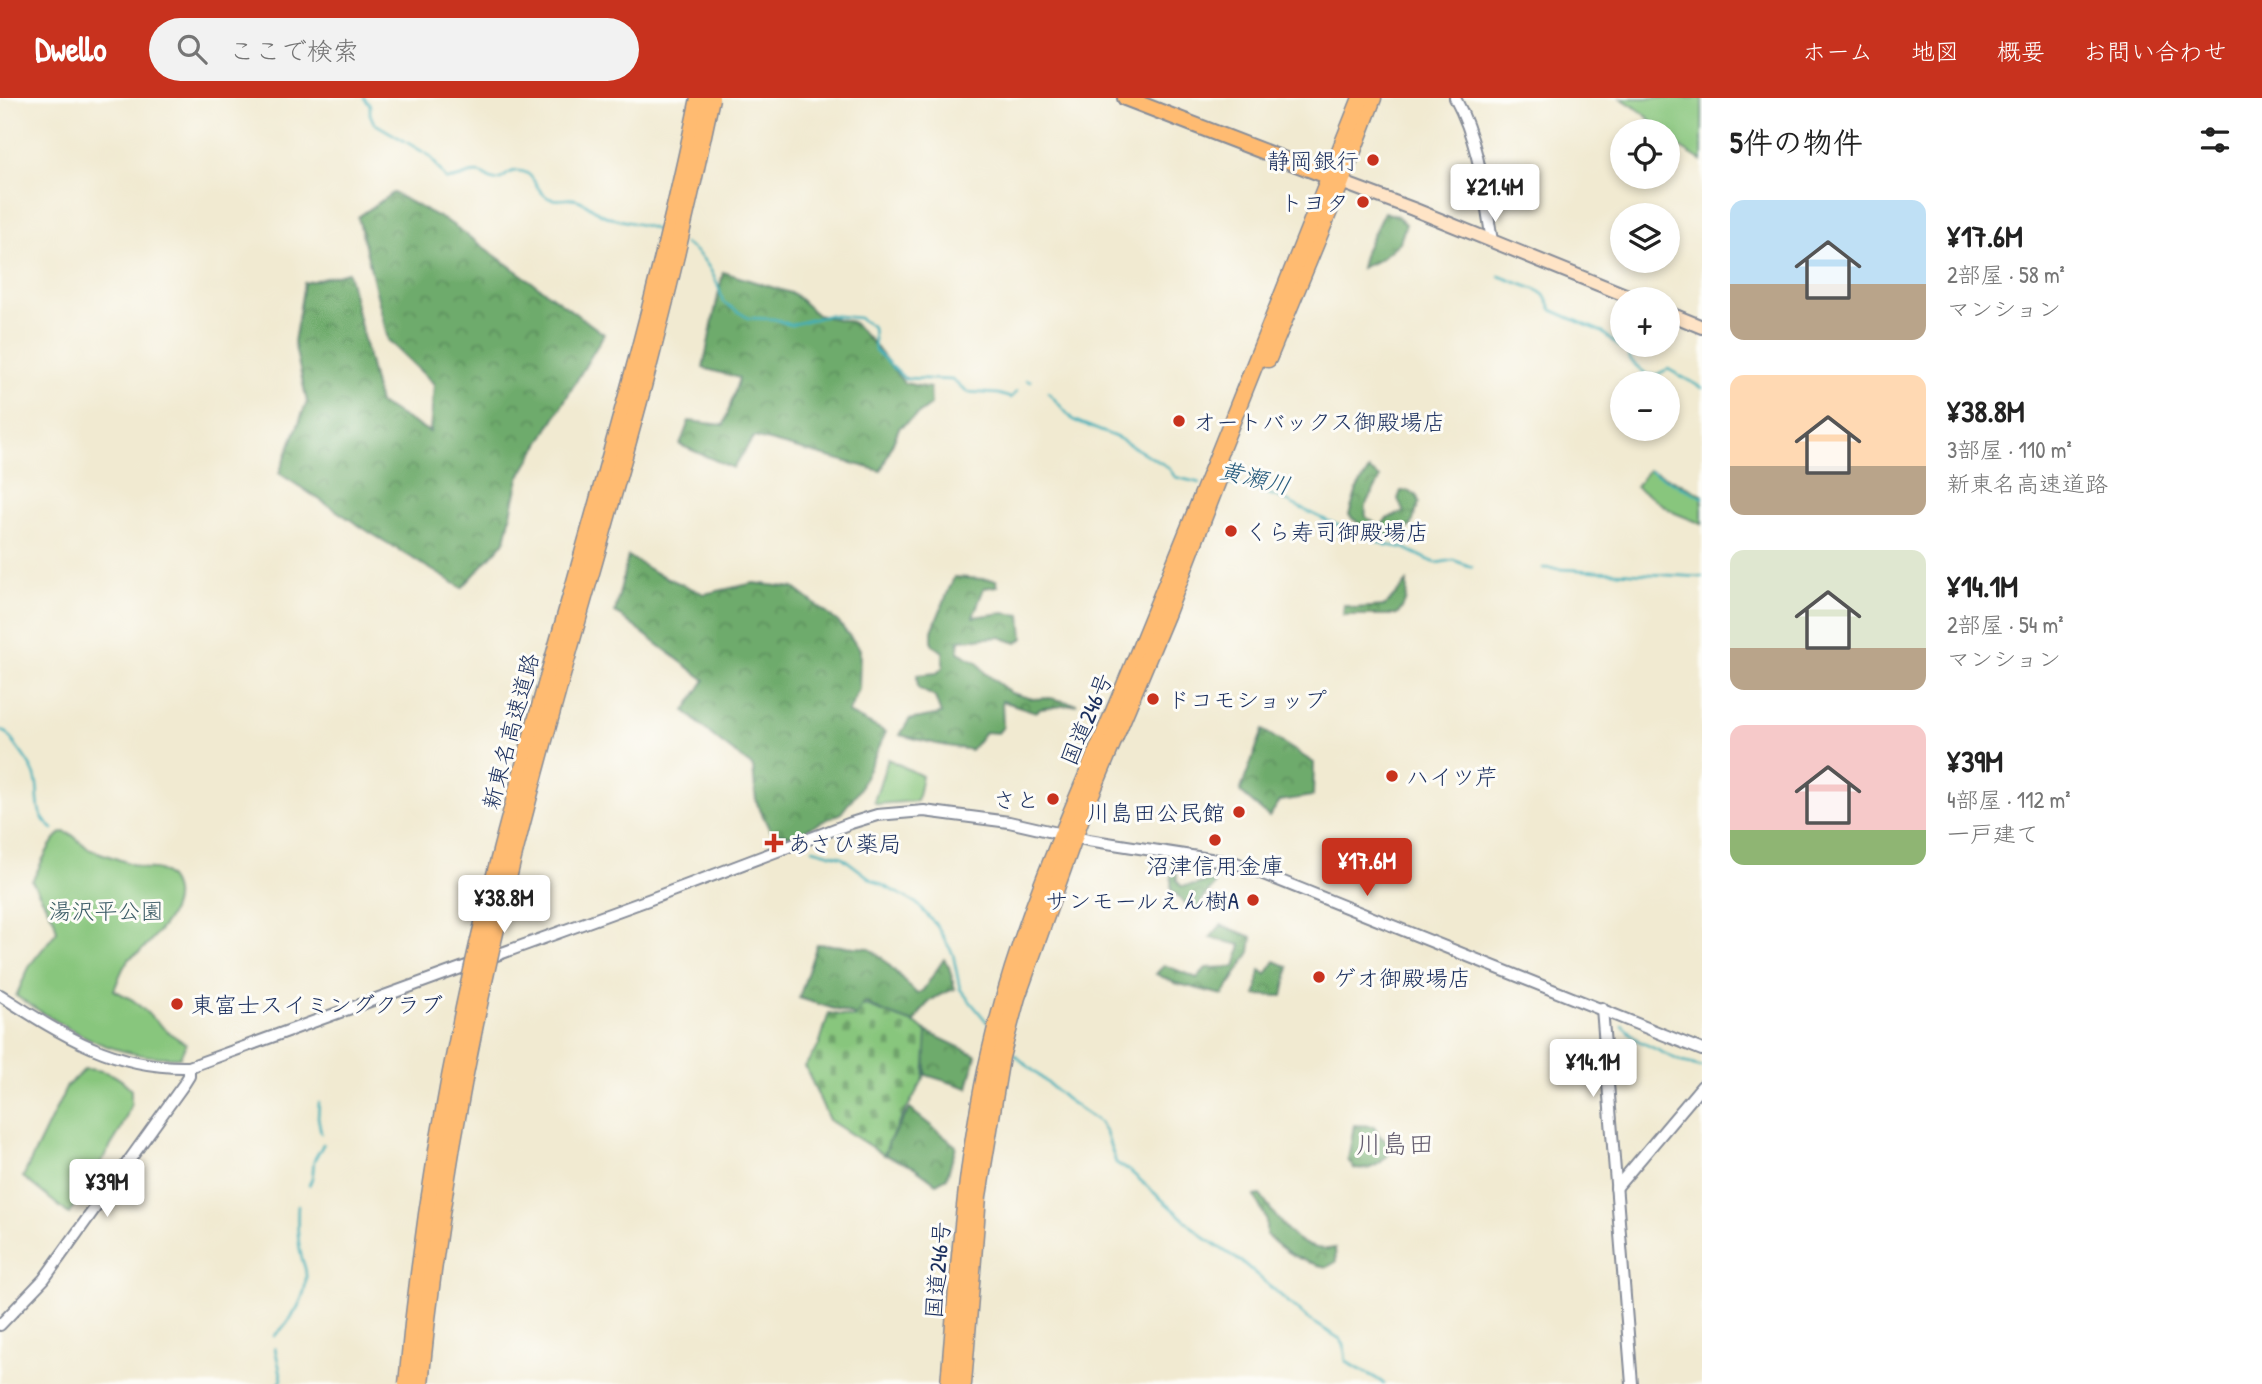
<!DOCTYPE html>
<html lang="ja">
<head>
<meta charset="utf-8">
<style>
	:root { --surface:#fff; --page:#f2f2f2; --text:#222; --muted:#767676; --accent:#c8321e }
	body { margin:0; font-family:"Patrick Hand","Klee One",sans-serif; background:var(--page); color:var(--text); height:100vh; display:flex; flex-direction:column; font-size:26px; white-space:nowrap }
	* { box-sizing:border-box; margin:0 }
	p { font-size:23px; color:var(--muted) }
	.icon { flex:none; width:38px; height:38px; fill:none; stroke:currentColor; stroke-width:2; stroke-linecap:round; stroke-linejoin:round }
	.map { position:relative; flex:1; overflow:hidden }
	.side { display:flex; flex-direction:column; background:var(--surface); width:560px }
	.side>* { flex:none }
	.fabs { position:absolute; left:1610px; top:21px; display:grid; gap:14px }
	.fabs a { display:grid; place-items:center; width:70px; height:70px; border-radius:50%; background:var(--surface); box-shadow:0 4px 10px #0003; font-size:35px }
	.price { position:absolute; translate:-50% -60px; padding:0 16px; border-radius:7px; background:#fff; color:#222; font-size:23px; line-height:46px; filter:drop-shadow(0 2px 4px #0008) }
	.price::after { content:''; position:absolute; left:50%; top:42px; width:21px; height:16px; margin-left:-10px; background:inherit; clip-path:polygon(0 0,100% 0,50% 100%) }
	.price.on { background:var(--accent); color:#fff }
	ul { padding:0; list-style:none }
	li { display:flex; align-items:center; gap:21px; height:175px; padding:0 28px }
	li span { display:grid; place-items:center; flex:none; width:196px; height:140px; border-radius:14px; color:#555 }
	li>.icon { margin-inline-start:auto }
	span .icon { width:84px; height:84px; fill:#fffc; stroke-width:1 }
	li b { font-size:30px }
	h2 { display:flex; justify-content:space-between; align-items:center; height:84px; padding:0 28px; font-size:30px }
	header { display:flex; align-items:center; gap:42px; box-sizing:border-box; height:98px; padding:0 35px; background:var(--accent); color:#fff }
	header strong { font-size:33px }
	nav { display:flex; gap:38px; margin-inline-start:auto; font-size:24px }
	.search { width:490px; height:63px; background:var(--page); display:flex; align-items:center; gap:18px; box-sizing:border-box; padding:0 24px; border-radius:38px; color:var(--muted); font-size:26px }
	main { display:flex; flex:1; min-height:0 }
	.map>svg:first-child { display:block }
	.forest { fill:url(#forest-crowns); stroke:#446d65; stroke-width:2 }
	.cemetery { fill:url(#cemetery-stones); stroke:#527a6e; stroke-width:2 }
	.park { fill:#88c67d; stroke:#527a6e; stroke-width:2 }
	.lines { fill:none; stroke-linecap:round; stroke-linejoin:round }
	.stream { stroke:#3fafb9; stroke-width:2.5 }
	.tertiary-casing { stroke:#868c98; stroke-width:14 }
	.secondary-casing { stroke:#868c98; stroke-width:16 }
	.primary-casing { stroke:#868c98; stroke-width:18 }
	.trunk-casing { stroke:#868c98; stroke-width:19 }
	.tertiary { stroke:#fff; stroke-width:10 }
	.secondary { stroke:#ffe4c6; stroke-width:12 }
	.primary { stroke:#ffbb71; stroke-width:14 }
	.trunk { stroke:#ffbb71; stroke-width:16 }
	.motorway-bridge-casing { stroke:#868c98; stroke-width:19; stroke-linecap:butt }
	.motorway-bridge { stroke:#ffbb71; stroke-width:16 }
	.poi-dot { fill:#c8321e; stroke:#fdfcf7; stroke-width:2.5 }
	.labels { text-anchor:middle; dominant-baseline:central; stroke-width:6; stroke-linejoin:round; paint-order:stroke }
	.poi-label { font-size:23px; fill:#1b2f5e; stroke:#fdfcf7; text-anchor:start }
	.street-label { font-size:23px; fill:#1b2f5e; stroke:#fdfcf7 }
	.park-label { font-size:23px; fill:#3c5c67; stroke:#fdfcf7 }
	.water-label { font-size:24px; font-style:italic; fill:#285c7e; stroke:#fdfcf7 }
	.quarter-label { font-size:26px; fill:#655e70; stroke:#fdfcf7 }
</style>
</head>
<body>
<header>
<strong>Dwello</strong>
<div class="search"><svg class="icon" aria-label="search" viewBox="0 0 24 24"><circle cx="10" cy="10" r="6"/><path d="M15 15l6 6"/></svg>ここで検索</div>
<nav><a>ホーム</a><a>地図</a><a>概要</a><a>お問い合わせ</a></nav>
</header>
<main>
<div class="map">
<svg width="1702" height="1286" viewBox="0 0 1702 1286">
	<defs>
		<pattern id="forest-crowns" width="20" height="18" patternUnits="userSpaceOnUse" patternTransform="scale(1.75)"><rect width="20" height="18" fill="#6eab6c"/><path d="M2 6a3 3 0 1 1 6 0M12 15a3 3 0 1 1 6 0" fill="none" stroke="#5a8c5c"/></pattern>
		<pattern id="cemetery-stones" width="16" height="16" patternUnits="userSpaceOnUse" patternTransform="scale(1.75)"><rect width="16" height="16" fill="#88c67d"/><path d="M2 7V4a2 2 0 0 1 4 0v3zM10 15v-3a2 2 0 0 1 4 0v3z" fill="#6ea16a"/></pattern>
	</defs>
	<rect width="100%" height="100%" fill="#fdfcf7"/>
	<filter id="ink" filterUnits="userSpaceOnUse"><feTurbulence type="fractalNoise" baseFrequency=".0143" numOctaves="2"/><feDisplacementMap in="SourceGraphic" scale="14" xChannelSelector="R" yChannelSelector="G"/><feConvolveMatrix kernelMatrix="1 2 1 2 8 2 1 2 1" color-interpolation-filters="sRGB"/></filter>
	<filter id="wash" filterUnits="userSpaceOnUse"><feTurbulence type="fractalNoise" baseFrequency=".00686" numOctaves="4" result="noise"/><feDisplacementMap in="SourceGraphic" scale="28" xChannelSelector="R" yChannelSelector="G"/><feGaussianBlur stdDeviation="1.57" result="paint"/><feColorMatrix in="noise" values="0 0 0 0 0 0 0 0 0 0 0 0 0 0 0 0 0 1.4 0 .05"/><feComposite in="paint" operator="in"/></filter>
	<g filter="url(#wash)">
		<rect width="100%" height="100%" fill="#f1ead1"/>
		<g class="forest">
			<polygon points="393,95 450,125 604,236 519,380 505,443 462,490 369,434 279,375 307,304 294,244 304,185 348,174 379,305 430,334 434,286 388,242 358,119"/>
			<polygon points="1384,114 1397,118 1406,126 1400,144 1379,162 1361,170 1365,153"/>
			<polygon points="723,174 794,196 817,217 852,224 873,245 904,285 930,290 931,307 899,330 881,373 754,339 733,370 680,347 689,323 724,327 739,280 703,270"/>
			<path d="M1369,372L1380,380C1376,396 1363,398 1366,419L1381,429L1386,421L1404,414L1398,401L1401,393H1408L1417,398L1419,404L1411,429L1406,430L1402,438C1388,441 1358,428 1349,417L1357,391Z"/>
			<polygon points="628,458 656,475 704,496 754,485 794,490 838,524 860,551 859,591 848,615 886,634 859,692 841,715 792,738 770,733 756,703 753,669 715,640 685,613 705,582 615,514"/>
			<polygon points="954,479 996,482 998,488 984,490 973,519 1003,515 1021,517 1023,540 1017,545 1000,539 959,542 958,554 977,564 985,575 1011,595 1033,601 1050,600 1077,606 1040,611 1036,614 1002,603 1003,629 998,635 985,634 971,652 937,646 900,637 909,622 941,616 935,599 918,590 917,577 937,575 943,569 943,554 932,546 932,533"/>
			<path d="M1407,484C1407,499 1406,506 1397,517H1343L1344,507L1355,510L1385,508Z"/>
			<polygon points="1263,632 1314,665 1313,698 1280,703 1269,719 1240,694"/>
			<polygon points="1172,767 1177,769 1177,782 1181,788 1196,787 1211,782 1215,787 1203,800 1198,810 1189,809 1171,791"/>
			<polygon points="1221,827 1252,839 1250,854 1223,897 1175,885 1156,876 1164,867 1197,880 1206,870 1235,869 1241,847 1210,840"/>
			<path d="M817,846L868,850L880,858L917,896L923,892L944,861L949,869L955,891C934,898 925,904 915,924L898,921L865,905L857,918L799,900Z"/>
			<polygon points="1275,863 1289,869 1283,898 1256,897 1260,872 1266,876"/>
			<polygon points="925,933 976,957 968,990 926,977"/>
			<polygon points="910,1011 956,1048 947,1079 936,1085 914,1069 885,1057 889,1043"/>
			<path d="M1354,1027L1374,1028L1379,1037L1387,1044L1399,1043C1388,1059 1376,1074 1355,1071L1348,1062Z"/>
			<path d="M1260,1097C1280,1123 1297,1157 1335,1150L1336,1164L1327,1169C1302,1164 1284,1155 1266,1136V1120L1254,1098Z"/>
		</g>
		<polygon class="cemetery" points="863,907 916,926 927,935 924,980 889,1043 884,1057 829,1022 805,968 819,947 829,915 855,920"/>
		<g class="park">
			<polygon points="1621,0 1702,0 1702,63 1668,42 1668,33 1659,33 1645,16"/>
			<path d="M1648,372C1666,378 1684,387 1702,396V426L1675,415L1636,389Z"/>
			<polygon points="888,661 922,678 917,703 877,706 874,703"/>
			<path d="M64,734L72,737L89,751L146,771C157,770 163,772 170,781C187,806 159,834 142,852C138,856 131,858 128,862C122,870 118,883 114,892L133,902L168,934L186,946L180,959C113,962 70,932 16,898L30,867L57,833L54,821L32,783C40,770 51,738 64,734Z"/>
			<path d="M85,971C106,972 117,976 131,991V1007L120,1033L69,1116L23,1079L67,988Z"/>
		</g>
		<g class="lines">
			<g class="stream">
				<path d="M364,0L370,7V16L374,25L430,58L446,81C457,83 466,75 477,75C485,75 490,84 497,82C504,81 508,73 516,73C536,72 533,91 547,99C556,105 568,98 578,102C589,106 596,115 606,118C626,125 645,125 663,135"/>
				<path d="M685,146C706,158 717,180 723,204L748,220L774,221L791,227L829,217L859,220L873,229L875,252L904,280L952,282L968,294L998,296L1011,300L1017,293"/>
				<polyline points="1499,178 1537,192 1544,197 1552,212 1602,234 1628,256 1631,263 1647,277 1656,277 1668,271 1702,290"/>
				<polyline points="1027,282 1031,283"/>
				<polyline points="1048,294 1073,322 1118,340 1168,369 1175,379 1200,385"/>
				<polyline points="1650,373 1702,399"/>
				<polyline points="1224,386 1236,387 1276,398 1321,420 1386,447 1404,450 1431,463 1437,465 1453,462 1472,469"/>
				<polyline points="1543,470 1702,479"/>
				<path d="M0,632L7,635C15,647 25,658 32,671C44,692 29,714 53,731"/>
				<polyline points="813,751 842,759 871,781 916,805 937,828 953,856 960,891 987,924"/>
				<polyline points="1622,927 1637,942 1682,964 1702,969"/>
				<path d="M1015,957L1066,1001L1099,1024L1106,1035L1116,1065L1131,1074L1205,1140L1243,1165L1308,1221L1340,1241L1344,1247L1346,1263C1357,1273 1373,1276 1384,1286"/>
				<polyline points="319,1005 318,1019 321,1035"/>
				<path d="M309,1087C315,1077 312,1073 314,1063C316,1057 321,1052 323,1046"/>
				<path d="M274,1238C291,1224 307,1200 306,1177C306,1171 304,1167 302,1161C297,1143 297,1125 298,1107"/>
				<polyline points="275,1250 282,1281 279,1286"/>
			</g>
		</g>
	</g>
	<g filter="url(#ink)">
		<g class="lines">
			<g class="tertiary-casing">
				<g id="tertiary">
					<path d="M1455,0C1479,44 1484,94 1492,143"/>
					<path d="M0,897C61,936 113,971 189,969L648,802L851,725L877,717L924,713L1009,724L1088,742L1236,765L1702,952"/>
					<polyline points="1602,910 1632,1286"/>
					<polyline points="1616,1090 1702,988"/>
					<polyline points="0,1227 44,1181 184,986 189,978 189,969"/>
				</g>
			</g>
			<g class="secondary-casing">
				<g id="secondary">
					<polyline points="1341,84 1413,111 1635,201"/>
					<polyline points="1668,215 1702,229"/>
				</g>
			</g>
			<g class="primary-casing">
				<polyline id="primary" points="1125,0 1340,83"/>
			</g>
			<g class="trunk-casing">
				<g id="trunk">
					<polyline points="1268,261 1341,84 1373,0"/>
					<path d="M949,1286C959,1169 966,1049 995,934C1026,808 1083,690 1132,570C1210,381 1285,190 1361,0"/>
					<polyline points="963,1286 978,1098 1001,959 1017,899 1081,720 1166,517 1223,369"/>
				</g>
			</g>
			<use href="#tertiary" class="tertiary"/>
			<use href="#secondary" class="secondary"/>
			<use href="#primary" class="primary"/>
			<use href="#trunk" class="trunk"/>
			<g class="motorway-bridge-casing">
				<g id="motorway-bridge">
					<path d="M407,1286C423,1108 455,930 500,757C565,504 647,256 699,0"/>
					<path d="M420,1286C437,1110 469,935 512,764C554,594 607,427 651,258C673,173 693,87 711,0"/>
				</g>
			</g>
			<use href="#motorway-bridge" class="motorway-bridge"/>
		</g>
	</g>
	<g class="poi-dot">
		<circle cx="1373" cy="62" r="7"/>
		<circle cx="1363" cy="104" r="7"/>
		<circle cx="1179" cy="323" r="7"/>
		<circle cx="1231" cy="433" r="7"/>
		<circle cx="1153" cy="601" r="7"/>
		<circle cx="1392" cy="678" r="7"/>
		<circle cx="1053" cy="701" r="7"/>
		<circle cx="1239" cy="714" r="7"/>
		<circle cx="1215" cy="742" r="7"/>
		<path d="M770.5 734.5h7v7h7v7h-7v7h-7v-7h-7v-7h7z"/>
		<circle cx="1253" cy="802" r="7"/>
		<circle cx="1319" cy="879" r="7"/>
		<circle cx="177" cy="906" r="7"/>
	</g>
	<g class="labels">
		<g class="poi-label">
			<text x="1359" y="62" text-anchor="end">静岡銀行</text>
			<text x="1349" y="104" text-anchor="end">トヨタ</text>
			<text x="1193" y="323">オートバックス御殿場店</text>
			<text x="1245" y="433">くら寿司御殿場店</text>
			<text x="1167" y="601">ドコモショップ</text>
			<text x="1406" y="678">ハイツ芹</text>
			<text x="1039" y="701" text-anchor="end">さと</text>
			<text x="1225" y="714" text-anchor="end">川島田公民館</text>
			<text x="788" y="745">あさひ薬局</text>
			<text x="1215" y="767" text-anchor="middle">沼津信用金庫</text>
			<text x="1239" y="802" text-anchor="end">サンモールえん樹A</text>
			<text x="1333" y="879">ゲオ御殿場店</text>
			<text x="191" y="906">東富士スイミングクラブ</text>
		</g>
		<g class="street-label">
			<text transform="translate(1086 621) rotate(-67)">国道246号</text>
			<text transform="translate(510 633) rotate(-75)">新東名高速道路</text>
			<text transform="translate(937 1172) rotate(-85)">国道246号</text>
		</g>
		<g class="park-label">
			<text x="106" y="812">湯沢平公園</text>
		</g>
		<g class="water-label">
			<text transform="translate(1255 379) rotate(14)">黄瀬川</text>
		</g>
		<g class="quarter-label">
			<text x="1395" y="1045">川島田</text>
		</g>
	</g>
</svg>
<div class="fabs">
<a><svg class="icon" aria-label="locate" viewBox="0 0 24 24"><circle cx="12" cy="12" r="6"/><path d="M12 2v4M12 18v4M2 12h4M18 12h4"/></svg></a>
<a><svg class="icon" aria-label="layers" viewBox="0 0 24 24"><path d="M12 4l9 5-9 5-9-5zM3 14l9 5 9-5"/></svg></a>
<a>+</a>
<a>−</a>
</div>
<b class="price" style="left:1495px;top:126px">¥21.4M</b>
<b class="price on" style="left:1367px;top:800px">¥17.6M</b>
<b class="price" style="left:504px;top:837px">¥38.8M</b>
<b class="price" style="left:1593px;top:1001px">¥14.1M</b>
<b class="price" style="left:107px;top:1121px">¥39M</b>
</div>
<section class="side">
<h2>5件の物件<svg class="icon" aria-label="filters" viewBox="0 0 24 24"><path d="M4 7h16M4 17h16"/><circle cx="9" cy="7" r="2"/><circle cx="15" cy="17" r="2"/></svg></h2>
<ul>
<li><span style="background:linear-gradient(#bfe0f5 60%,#b9a48a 0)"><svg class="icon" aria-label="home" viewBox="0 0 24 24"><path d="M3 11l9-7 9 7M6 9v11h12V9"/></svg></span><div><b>¥17.6M</b><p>2部屋 · 58 m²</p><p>マンション</p></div></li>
<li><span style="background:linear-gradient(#ffd9b3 65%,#b9a48a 0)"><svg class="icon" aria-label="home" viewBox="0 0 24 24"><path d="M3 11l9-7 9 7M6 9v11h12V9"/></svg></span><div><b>¥38.8M</b><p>3部屋 · 110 m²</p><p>新東名高速道路</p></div></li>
<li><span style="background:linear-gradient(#dfe7d0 70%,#b9a48a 0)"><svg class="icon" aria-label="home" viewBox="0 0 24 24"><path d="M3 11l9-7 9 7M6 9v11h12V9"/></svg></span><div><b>¥14.1M</b><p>2部屋 · 54 m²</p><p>マンション</p></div></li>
<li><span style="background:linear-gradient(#f6c9c9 75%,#8fb573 0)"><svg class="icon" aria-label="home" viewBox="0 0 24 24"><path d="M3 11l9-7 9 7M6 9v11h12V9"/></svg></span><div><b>¥39M</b><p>4部屋 · 112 m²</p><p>一戸建て</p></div></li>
</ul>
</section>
</main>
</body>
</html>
